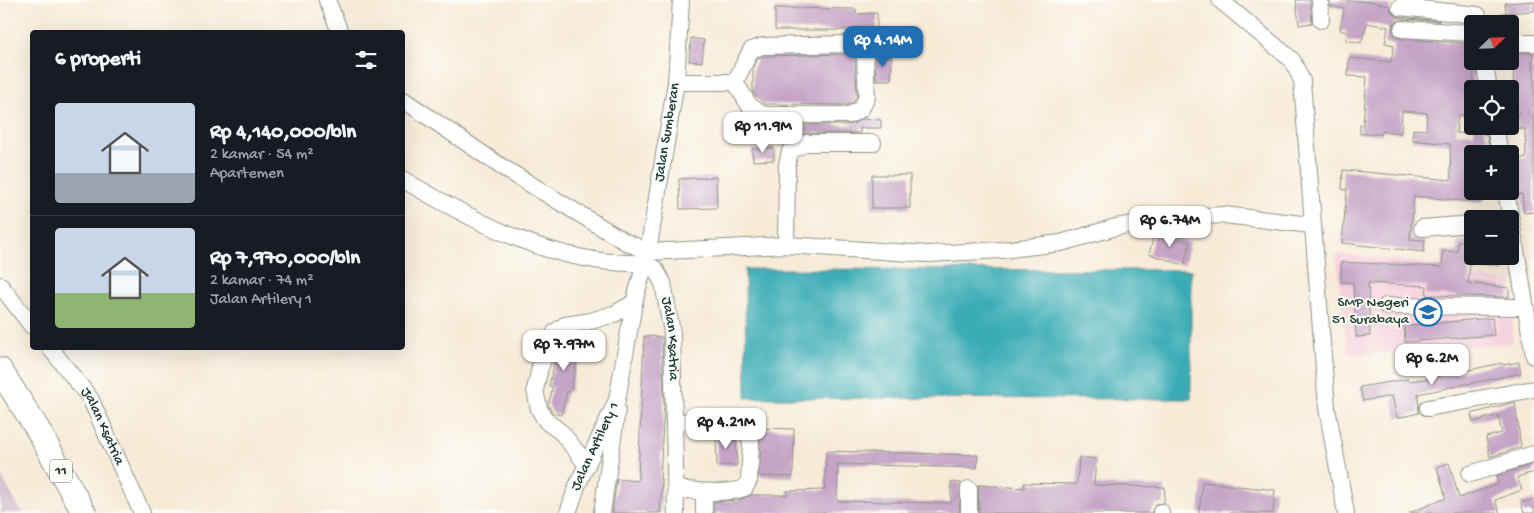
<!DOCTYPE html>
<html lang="id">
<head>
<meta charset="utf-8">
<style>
	:root { --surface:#171b24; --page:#242831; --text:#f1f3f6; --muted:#9ea1a6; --line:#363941; --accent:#1f6fb2 }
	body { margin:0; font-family:"Gochi Hand",sans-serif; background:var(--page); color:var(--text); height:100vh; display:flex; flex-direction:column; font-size:19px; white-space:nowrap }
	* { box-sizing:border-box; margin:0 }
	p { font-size:16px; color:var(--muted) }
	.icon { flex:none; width:28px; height:28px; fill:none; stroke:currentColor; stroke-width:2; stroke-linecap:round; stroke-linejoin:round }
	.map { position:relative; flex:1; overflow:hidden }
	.drawer { position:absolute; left:30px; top:30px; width:375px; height:320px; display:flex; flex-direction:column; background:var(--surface); border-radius:5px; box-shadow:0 5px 20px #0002 }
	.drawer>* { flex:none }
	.needle { width:32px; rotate:67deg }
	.controls { position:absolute; left:1464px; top:15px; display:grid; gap:10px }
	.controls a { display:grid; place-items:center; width:55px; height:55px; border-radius:5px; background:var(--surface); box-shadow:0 5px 20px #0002; font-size:25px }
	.price { position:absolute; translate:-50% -42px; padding:0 11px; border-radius:10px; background:#fff; color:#222; font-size:16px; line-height:32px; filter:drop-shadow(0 1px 2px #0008) }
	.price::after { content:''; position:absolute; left:50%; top:30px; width:15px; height:11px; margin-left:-8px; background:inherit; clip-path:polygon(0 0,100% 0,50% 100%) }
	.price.active { background:var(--accent); color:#fff }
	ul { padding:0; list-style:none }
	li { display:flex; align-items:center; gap:15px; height:125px; padding:0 25px }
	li+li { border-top:1px solid var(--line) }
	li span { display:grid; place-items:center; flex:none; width:140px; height:100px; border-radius:5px; color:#555 }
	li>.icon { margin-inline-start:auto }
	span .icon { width:60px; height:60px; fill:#fffc; stroke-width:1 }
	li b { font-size:21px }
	h2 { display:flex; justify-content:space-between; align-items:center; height:60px; padding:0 25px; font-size:21px }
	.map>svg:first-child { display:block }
	.built { fill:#f5cfdb }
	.industrial { fill:#d1bdcc }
	.water { fill:#3bacb6; stroke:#2d7475 }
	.building { fill:#c5a4c6 }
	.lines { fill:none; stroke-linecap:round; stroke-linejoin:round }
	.minor-casing { stroke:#8b9486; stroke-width:18 }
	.highway-casing { stroke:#8b9486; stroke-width:26 }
	.minor { stroke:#fff; stroke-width:16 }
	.highway { stroke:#fff; stroke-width:24 }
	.labels { text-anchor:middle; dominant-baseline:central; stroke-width:4; stroke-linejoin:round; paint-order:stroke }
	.shield { fill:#fdfcf7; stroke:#62766e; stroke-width:1 }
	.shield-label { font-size:14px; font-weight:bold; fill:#1f3d34 }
	.street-label { font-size:15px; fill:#1f3d34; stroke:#fdfcf7 }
	.poi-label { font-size:15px; fill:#1f3d34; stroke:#fdfcf7; text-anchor:end }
</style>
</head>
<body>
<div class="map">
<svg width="1534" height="513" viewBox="0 0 1534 513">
	<rect width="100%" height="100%" fill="#fdfcf7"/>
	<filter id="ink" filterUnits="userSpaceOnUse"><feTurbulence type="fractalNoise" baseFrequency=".02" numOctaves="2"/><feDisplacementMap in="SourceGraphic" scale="10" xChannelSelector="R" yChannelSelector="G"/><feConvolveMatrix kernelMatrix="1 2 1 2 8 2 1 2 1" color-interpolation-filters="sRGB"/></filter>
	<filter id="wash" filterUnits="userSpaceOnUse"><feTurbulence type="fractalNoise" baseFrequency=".0096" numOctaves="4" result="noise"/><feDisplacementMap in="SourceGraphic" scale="20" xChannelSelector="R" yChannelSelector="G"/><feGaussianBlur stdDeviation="1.12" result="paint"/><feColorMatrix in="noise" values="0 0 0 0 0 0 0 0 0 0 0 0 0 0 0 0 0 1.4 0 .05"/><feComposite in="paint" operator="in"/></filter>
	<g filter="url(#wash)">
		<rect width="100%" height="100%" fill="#f7ebd8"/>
		<polygon class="built" points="1336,254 1426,263 1425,273 1512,281 1513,343 1348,355"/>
		<polygon class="industrial" points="0,474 22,513 0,513"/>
		<polygon class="water" points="745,269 1191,270 1191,399 746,398"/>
		<g id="blocks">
			<g class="building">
				<polygon points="1296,0 1310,0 1312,23 1299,25"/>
				<polygon points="1330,0 1373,2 1390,6 1391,12 1398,17 1440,21 1402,19 1394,23 1392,29 1396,37 1401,39 1466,43 1465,58 1472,59 1474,61 1472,116 1458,115 1456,133 1474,134 1475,126 1485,126 1485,135 1487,135 1489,147 1472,146 1472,191 1483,191 1482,203 1414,196 1410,239 1425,240 1424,252 1342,243 1347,190 1342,189 1343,170 1451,180 1450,144 1412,140 1413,129 1426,130 1427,113 1402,111 1401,133 1382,131 1382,134 1360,134 1360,125 1363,124 1367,77 1348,76 1349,58 1391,62 1394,45 1385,43 1388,27 1367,23 1361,43 1346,40 1347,32 1340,30 1344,9 1330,6"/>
				<polygon points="1534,1 1534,11 1506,13 1505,3"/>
				<polygon points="775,8 856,9 856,14 877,13 877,30 775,30"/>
				<rect x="1501" y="13" width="12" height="11"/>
				<polygon points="691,38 704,40 702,62 689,61"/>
				<polygon points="1514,53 1533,53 1532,70 1534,70 1534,212 1524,213 1522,194 1517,195 1512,160 1526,158 1525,129 1517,129 1515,115 1519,115 1513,84"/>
				<polygon points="850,54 855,60 857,95 853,102 847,105 765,104 753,93 753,69 758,58 765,56"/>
				<polygon points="875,56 892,57 891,80 876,80"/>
				<polygon points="863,119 881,120 881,128 860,128 860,133 806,133 785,142 774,143 773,125 850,125"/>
				<polygon points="774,148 774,160 753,161 752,149"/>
				<rect x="872" y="175" width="38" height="33"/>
				<polygon points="716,177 717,208 680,209 679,179"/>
				<polygon points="1155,232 1190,243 1184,265 1149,254"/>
				<polygon points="1458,241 1472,242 1472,256 1500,257 1499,266 1470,263 1468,283 1509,288 1509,297 1426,295 1427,286 1368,283 1370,336 1356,337 1353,283 1341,282 1341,262 1442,267 1443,251 1457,252"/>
				<polygon points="1492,318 1494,335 1405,342 1404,326"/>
				<polygon points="569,335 583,338 570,392 567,391 561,415 553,413 548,405 553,387 549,386 557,352 563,339"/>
				<polygon points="644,336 662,337 664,404 660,480 662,480 660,513 612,513 617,479 638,481"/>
				<polygon points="1519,362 1521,373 1418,394 1419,413 1397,418 1392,396 1363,401 1360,387 1408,379 1408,381 1427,379 1502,363 1503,365"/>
				<polygon points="1515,402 1521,447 1490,457 1486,437 1502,433 1498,415 1473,422 1471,414"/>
				<polygon points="759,428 794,429 793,477 759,476 761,444"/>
				<polygon points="716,434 736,436 737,465 717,466"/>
				<polygon points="826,451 978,455 977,468 838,464 837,501 951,503 951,482 961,483 959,513 714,513 714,502 738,500 752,495 788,495 787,491 825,490"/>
				<polygon points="1079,457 1096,459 1094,485 1165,487 1164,503 1156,504 1151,513 979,513 978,485 1024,488 1024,483 1077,484"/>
				<polygon points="1449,463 1459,498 1498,484 1496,476 1534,464 1534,472 1517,477 1522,490 1495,500 1500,513 1409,513 1446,498 1437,467"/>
				<polygon points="1202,482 1275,490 1273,513 1199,513"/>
				<polygon points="1534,499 1534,513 1524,513 1521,503"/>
			</g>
		</g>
	</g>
	<g filter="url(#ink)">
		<use href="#blocks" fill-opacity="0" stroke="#8b9486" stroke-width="1"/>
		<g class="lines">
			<g class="minor-casing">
				<g id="minor">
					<polyline points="327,0 340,32"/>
					<polyline points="1220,0 1292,60 1302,81 1327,408 1346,513"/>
					<polyline points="1320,0 1321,20"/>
					<polyline points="1400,7 1478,15"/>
					<polyline points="1402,29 1472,33"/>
					<polyline points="1510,43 1534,43"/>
					<polyline points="1484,61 1489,89"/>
					<polyline points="676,82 735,82 751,50 763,46 853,44 861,49 865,57 867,97 861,109 850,115 763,115 749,105 735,82"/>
					<polyline points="402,99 502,167 624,241 648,252 786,245 928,254 1002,250 1061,243 1116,227 1170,218 1224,215 1311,225"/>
					<polyline points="1495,126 1500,154"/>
					<path d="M402,179C477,223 556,266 644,263"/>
					<polyline points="1506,191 1534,356"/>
					<polyline points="1422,228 1472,224"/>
					<polyline points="786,245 787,165 790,151 806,143 873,143"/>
					<path id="s1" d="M644,263L655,269L663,283L672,333L676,513"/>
					<polyline points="0,285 32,326"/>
					<polyline points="1386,306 1526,307"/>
					<path id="s2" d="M50,348L90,398L142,513"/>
					<polyline points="1428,408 1534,389"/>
					<path d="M674,421L738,425L747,432L751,443L749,480L745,488C723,495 699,491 676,489"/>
					<polyline points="587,465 562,433 546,421 539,409 535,390 540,367 555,332 565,325 591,321 614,314 634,303"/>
					<polyline points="1470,474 1534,454"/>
					<path id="s3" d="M568,513L577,486L617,400L634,303L648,252L676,82L681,0"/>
					<polyline points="602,513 617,409"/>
					<polyline points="704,513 704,492"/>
					<polyline points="969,513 969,489"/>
					<polyline points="1161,513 1161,512"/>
				</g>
			</g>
			<g class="highway-casing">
				<polyline id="highway" points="0,370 38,430 84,513"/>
			</g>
			<use href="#minor" class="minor"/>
			<use href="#highway" class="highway"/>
		</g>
	</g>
	<defs>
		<g id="school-ring" transform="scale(1.4375)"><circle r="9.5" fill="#fdfcf7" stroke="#1f6fb2" stroke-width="1.5"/><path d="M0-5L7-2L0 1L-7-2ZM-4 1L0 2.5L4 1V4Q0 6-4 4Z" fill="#1f6fb2"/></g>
	</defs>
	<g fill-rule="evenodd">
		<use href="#school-ring" x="1428" y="312"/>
	</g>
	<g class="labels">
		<rect class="shield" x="50" y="459.5" width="22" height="23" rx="4"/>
		<g class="shield-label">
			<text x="61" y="471">11</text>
		</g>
		<g class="street-label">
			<text stroke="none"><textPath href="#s3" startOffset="396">Jalan Sumberan</textPath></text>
			<text stroke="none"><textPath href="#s1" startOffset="85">Jalan Ksatria</textPath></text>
			<text stroke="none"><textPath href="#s2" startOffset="95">Jalan Ksatria</textPath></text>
			<text stroke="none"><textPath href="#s3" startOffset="72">Jalan Artilery 1</textPath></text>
		</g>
		<g class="poi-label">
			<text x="1409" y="303">SMP Negeri<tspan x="1409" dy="17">51 Surabaya</tspan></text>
		</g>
	</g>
</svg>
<div class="controls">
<a><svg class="needle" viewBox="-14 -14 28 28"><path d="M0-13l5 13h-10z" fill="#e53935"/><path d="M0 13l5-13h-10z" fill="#9ea1a6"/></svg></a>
<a><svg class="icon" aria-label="locate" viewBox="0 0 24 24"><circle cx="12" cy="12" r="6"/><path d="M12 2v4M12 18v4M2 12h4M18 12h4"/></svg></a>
<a>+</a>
<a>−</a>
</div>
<b class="price active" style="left:883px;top:68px">Rp 4.14M</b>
<b class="price" style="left:763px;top:154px">Rp 11.9M</b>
<b class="price" style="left:1170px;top:248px">Rp 6.74M</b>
<b class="price" style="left:564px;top:372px">Rp 7.97M</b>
<b class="price" style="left:1432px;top:386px">Rp 6.2M</b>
<b class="price" style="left:726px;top:450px">Rp 4.21M</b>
<section class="drawer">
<h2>6 properti<svg class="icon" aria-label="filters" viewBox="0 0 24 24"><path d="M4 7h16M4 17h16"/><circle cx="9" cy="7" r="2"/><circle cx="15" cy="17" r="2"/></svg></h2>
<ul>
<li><span style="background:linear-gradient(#c9d6e8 70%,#9aa5b1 0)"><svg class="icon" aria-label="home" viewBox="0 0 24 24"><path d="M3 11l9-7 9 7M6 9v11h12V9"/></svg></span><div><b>Rp 4,140,000/bln</b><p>2 kamar · 54 m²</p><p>Apartemen</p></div></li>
<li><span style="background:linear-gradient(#c9d6e8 65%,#8fb573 0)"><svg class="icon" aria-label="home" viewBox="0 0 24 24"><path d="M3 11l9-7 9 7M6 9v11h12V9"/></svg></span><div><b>Rp 7,970,000/bln</b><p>2 kamar · 74 m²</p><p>Jalan Artilery 1</p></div></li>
</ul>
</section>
</div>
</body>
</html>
